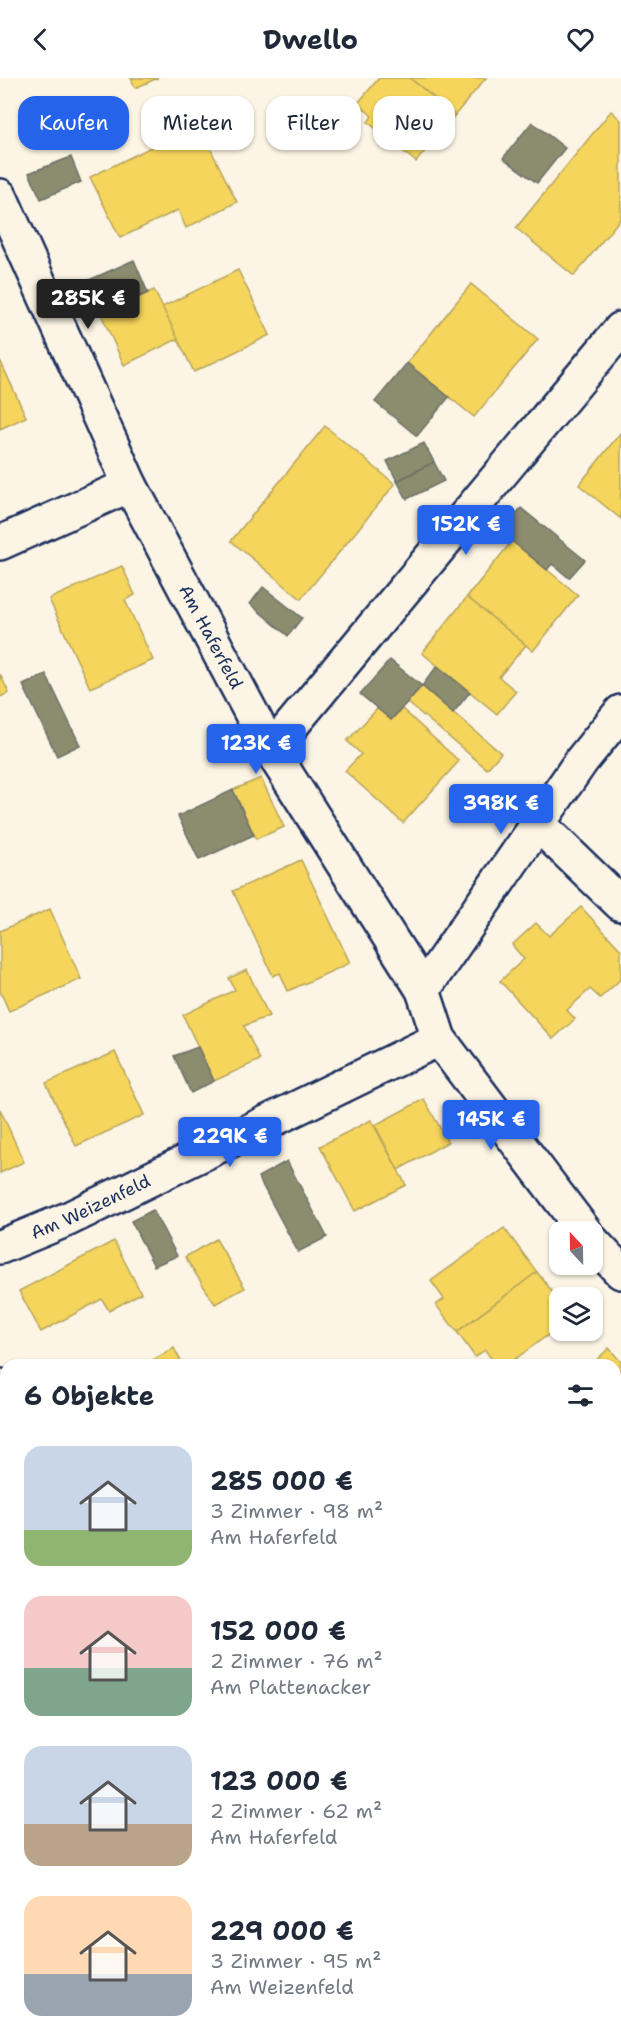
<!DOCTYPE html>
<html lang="de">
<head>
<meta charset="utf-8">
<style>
	:root { --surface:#fff; --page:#f2f2f3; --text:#1f2937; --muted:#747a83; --accent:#2563eb }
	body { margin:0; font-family:"Shantell Sans",sans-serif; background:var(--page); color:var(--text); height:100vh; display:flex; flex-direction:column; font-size:22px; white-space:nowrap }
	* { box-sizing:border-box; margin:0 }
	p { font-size:20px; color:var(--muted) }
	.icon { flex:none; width:33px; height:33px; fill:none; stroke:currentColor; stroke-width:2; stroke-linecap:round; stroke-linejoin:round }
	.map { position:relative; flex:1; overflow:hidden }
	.sheet { position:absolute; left:0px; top:1281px; width:621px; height:684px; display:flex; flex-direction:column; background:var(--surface); border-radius:18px 18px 0 0; box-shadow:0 2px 4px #0004 }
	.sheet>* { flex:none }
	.guide { position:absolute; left:18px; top:18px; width:585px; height:54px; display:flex; gap:12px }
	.needle { width:39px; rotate:338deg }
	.buttons { position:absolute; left:549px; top:1143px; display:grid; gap:12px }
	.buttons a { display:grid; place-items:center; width:54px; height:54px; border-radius:12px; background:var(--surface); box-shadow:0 2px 4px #0004; font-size:30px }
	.price { position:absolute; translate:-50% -51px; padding:0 14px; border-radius:6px; background:var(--accent); color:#fff; font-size:20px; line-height:39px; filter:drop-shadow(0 2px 3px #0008) }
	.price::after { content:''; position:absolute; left:50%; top:36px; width:18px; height:14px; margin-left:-9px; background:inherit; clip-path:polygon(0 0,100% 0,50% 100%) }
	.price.selected { background:#222; color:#fff }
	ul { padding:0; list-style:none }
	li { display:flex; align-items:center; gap:18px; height:150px; padding:0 24px }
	li span { display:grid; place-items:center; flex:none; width:168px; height:120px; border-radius:18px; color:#555 }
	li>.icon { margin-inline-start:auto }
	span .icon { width:72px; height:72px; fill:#fffc; stroke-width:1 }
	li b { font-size:26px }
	h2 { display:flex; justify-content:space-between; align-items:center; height:72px; padding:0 24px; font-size:26px }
	.chip { padding:0 21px; border-radius:18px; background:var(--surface); box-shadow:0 2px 4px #0004; font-size:21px; line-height:54px }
	.chip.selected { background:var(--accent); color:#fff }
	header { display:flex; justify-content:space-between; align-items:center; height:78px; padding:0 24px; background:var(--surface); font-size:27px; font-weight:700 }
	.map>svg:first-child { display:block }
	.homes { fill:#f6d55c; stroke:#b4a35d; stroke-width:1.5 }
	.industry { fill:#8c8c6e; stroke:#6a7069; stroke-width:1.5 }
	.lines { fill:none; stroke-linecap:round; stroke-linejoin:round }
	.minor-casing { stroke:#1b2f5e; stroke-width:38 }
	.minor { stroke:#fcf5e5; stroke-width:33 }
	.labels { text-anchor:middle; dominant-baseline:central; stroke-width:6; stroke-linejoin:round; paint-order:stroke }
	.street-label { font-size:18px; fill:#1b2f5e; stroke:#fcf5e5 }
</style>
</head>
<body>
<header><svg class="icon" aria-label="back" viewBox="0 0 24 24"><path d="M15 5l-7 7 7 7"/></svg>Dwello<svg class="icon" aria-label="heart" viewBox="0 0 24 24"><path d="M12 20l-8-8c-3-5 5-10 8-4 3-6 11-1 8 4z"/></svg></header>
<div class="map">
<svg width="621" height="1965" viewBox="0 0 621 1965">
	<rect width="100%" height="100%" fill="#fcf5e5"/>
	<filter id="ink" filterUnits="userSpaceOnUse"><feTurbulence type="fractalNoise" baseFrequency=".0167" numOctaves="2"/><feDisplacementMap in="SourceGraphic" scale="12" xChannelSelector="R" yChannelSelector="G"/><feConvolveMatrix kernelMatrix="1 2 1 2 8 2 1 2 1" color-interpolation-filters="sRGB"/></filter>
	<g filter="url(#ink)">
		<g class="homes">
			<polygon points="131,0 158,0 135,10"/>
			<polygon points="379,0 410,0 455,37 416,84 368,44 372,38 358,25"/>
			<polygon points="410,0 486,0 455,37"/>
			<polygon points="611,33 621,42 621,140 574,198 516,150"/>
			<polygon points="198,46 237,124 186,150 178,132 120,160 90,99"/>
			<polygon points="238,192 270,257 194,294 162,229"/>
			<polygon points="471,206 538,261 474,339 407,285"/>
			<polygon points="154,212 178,261 124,287 101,236"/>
			<polygon points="0,282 26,339 0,351"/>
			<polygon points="325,348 395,406 301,521 231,463"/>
			<polygon points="621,354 621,441 579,407"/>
			<polygon points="512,463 578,517 533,573 467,519"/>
			<polygon points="122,488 135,517 125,522 153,582 90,610 49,521"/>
			<polygon points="467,519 526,567 499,599 516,613 497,636 422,575"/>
			<polygon points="0,596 9,615 0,619"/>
			<polygon points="422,608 501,675 487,691 407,624"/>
			<polygon points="378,630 391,642 402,631 459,683 403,745 345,693 361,676 347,663"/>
			<polygon points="261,700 284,749 256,761 233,712"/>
			<polygon points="301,782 350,885 288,913 280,895 273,898 233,813"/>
			<polygon points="581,829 621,872 621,901 600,920 590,911 567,932 575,941 553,961 500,903 524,881 512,867 536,845 549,858"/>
			<polygon points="50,831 81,901 9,933 0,913 0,853"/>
			<polygon points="247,892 269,938 244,948 260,982 214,1003 183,937 235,912 229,900"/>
			<polygon points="115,974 144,1037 76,1068 46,1005"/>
			<polygon points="424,1021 448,1064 398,1092 375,1047"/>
			<polygon points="0,1031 24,1084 0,1095"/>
			<polygon points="371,1042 406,1107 355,1133 320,1068"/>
			<polygon points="504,1150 537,1194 457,1254 436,1227 444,1221 431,1203"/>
			<polygon points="216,1161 245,1210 215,1226 185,1179"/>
			<polygon points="114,1163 141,1215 109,1233 102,1221 41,1254 19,1213"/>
			<polygon points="537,1194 560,1224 560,1248 507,1287 496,1287 485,1272 475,1279 457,1254"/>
			<polygon points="174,1270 183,1287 144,1287"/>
			<polygon points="609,1270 621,1284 621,1330 615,1336 615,1287 591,1287"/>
			<polygon points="0,1434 6,1445 6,1454 0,1458"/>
			<polygon points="6,1557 6,1595 0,1586 0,1561"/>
			<polygon points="615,1753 621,1758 621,1777 615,1786"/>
			<polygon points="6,1763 6,1849 0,1854 0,1768"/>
			<polygon points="615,1823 621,1827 621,1850 615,1859"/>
			<polygon points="621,1850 621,1887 615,1884 615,1859"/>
			<polygon points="122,1959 227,1959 222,1965 129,1965"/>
			<polygon points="326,1959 357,1959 352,1965 334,1965"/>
		</g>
		<g class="industry">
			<polygon points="532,44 565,70 537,105 503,80"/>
			<polygon points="71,79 81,104 41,121 29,95"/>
			<polygon points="134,182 148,215 101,236 87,203"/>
			<polygon points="407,285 449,319 417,358 375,324"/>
			<polygon points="424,365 434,384 397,403 387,383"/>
			<polygon points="434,384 444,403 407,421 397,403"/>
			<polygon points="521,430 585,482 569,500 552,486 547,492 501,454"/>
			<polygon points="263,509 302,540 288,558 250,526"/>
			<polygon points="390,582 422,608 391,642 360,616"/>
			<polygon points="437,588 470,614 453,635 422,608"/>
			<polygon points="46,596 80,667 57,678 23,607"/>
			<polygon points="233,712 254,757 199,782 178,738"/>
			<polygon points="198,969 214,1003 191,1015 174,978"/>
			<polygon points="287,1083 327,1159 298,1174 258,1099"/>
			<polygon points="153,1132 177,1178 154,1188 131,1143"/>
			<polygon points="621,1437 621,1468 615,1462 615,1444"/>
			<polygon points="451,1959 480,1959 484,1962 482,1965 447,1965"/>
		</g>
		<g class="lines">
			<g class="minor-casing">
				<g id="minor">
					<path id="s1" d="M0,118L130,407L271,672L423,912L439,961L585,1154"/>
					<polyline points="0,465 130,407"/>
					<polyline points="271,672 621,251"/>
					<polyline points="539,747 621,826"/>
					<polyline points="423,912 582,682 621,634"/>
					<polyline points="592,1163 621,1194"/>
					<path id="s2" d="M0,1169L68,1141L439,961"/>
					<polyline points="0,1308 6,1320"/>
					<polyline points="557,1959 565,1965"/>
				</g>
			</g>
			<use href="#minor" class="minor"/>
		</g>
	</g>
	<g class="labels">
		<g class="street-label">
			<text stroke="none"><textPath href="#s1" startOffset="489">Am Haferfeld</textPath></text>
			<text stroke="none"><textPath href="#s2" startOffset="99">Am Weizenfeld</textPath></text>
		</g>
	</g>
</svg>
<div class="buttons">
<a><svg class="needle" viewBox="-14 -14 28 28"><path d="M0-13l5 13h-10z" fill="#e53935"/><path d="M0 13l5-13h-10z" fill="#747a83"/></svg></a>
<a><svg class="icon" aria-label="layers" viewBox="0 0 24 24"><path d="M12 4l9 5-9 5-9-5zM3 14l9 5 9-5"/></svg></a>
</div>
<b class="price selected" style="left:88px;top:252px">285K €</b>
<b class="price" style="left:466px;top:478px">152K €</b>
<b class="price" style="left:256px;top:697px">123K €</b>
<b class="price" style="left:501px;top:757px">398K €</b>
<b class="price" style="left:491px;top:1073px">145K €</b>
<b class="price" style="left:230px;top:1090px">229K €</b>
<div class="guide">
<a class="chip selected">Kaufen</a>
<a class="chip">Mieten</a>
<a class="chip">Filter</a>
<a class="chip">Neu</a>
</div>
<section class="sheet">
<h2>6 Objekte<svg class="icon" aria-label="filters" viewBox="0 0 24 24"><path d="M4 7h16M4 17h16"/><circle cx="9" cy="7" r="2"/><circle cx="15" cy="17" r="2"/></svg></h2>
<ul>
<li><span style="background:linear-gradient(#c9d6e8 70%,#8fb573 0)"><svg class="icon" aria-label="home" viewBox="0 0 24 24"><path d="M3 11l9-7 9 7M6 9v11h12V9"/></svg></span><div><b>285 000 €</b><p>3 Zimmer · 98 m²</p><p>Am Haferfeld</p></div></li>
<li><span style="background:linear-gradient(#f6c9c9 60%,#7fa58c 0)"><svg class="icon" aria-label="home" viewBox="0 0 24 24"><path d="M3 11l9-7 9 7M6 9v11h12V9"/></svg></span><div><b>152 000 €</b><p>2 Zimmer · 76 m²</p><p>Am Plattenacker</p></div></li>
<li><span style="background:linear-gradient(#c9d6e8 65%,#b9a48a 0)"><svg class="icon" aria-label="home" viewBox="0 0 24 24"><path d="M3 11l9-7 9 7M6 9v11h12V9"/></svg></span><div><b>123 000 €</b><p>2 Zimmer · 62 m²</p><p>Am Haferfeld</p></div></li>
<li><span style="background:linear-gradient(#ffd9b3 65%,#9aa5b1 0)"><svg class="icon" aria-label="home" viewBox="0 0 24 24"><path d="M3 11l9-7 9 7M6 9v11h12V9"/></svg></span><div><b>229 000 €</b><p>3 Zimmer · 95 m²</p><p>Am Weizenfeld</p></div></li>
</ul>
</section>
</div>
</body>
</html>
